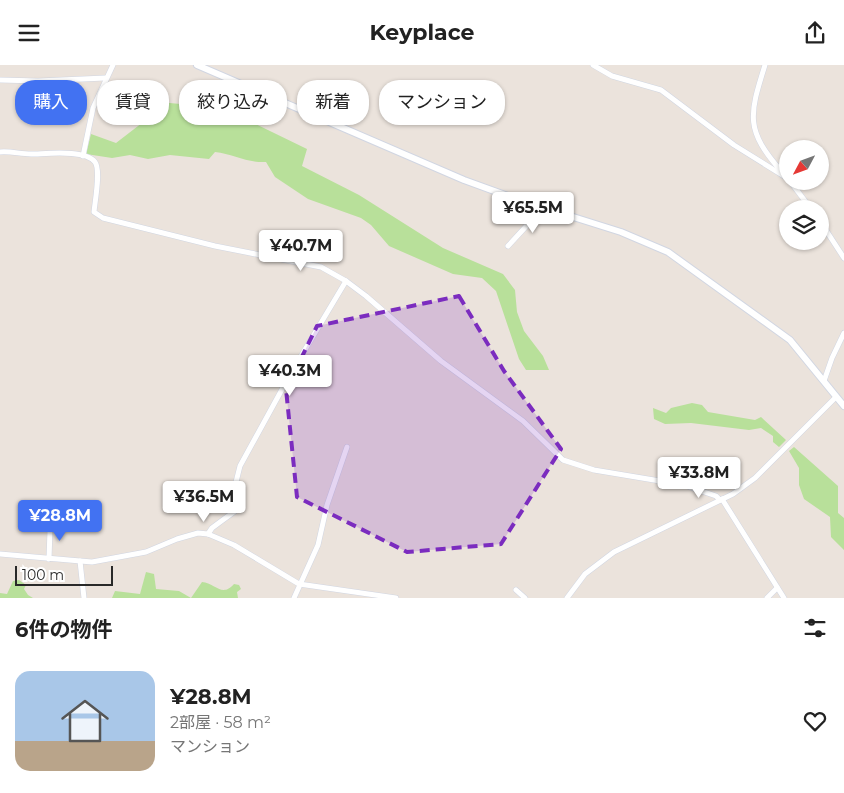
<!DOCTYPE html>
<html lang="ja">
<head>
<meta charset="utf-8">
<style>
	:root { --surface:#fff; --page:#f6f6f6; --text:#222; --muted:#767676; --line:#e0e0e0; --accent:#4272f2 }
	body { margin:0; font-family:Montserrat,"Noto Sans JP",sans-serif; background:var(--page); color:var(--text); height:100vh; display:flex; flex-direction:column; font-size:19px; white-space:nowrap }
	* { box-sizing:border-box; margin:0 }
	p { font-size:16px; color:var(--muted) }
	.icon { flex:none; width:28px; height:28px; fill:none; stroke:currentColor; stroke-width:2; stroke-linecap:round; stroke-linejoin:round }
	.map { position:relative; height:533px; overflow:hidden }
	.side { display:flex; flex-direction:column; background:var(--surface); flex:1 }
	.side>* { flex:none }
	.banner { position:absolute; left:15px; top:15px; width:500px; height:45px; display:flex; gap:10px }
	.needle { width:32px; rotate:229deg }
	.buttons { position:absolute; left:779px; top:75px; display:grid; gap:10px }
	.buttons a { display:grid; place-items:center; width:50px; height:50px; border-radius:50%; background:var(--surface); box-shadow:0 1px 4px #0004; font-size:25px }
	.scale { position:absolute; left:15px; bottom:12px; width:98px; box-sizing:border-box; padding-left:5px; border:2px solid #292929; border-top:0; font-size:14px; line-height:18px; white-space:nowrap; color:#292929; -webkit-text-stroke:4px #fff; paint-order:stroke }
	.price { position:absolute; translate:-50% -42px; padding:0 11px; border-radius:5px; background:#fff; color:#222; font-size:16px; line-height:32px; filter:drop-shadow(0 1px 2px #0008) }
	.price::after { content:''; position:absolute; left:50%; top:30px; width:15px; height:11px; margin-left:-8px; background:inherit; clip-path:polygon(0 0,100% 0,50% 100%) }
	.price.on { background:var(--accent); color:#fff }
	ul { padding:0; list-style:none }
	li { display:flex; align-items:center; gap:15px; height:125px; padding:0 15px }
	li+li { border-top:1px solid var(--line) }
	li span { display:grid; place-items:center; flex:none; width:140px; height:100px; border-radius:15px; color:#555 }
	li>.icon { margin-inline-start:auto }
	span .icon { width:60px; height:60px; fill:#fffc; stroke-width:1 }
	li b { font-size:21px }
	h2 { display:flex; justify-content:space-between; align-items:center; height:60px; padding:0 15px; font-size:21px }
	.chip { padding:0 18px; border-radius:20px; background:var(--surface); box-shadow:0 1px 4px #0004; font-size:18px; line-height:45px }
	.chip.on { background:var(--accent); color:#fff }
	header { display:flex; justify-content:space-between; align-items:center; height:65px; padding:0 15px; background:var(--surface); font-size:22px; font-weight:700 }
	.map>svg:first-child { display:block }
	.green { fill:#b8e09a }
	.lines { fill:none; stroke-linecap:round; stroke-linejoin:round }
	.minor-casing { stroke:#d1d6e2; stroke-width:6 }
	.tertiary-casing { stroke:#d1d6e2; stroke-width:8 }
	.minor { stroke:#fff; stroke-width:5 }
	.tertiary { stroke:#fff; stroke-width:6 }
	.marked { fill:#7b2cbf; fill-opacity:0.2; stroke:#7b2cbf; stroke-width:4; stroke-dasharray:10 6; stroke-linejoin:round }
</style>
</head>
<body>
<header><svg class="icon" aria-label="menu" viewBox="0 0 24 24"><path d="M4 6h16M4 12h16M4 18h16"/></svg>Keyplace<svg class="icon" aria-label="share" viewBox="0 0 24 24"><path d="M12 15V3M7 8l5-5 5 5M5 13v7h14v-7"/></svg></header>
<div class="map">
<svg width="844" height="533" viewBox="0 0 844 533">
	<rect width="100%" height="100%" fill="#ebe3dc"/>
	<g class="green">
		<path d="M159,37L223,43L307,84L302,101L359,130L443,183L503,209L515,225L517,247L524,266L543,291L549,305H526L519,294L496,226L482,213L453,209L389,181L371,160L361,153L308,134L275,112L266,97C247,98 233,89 215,87L209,94L170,90L148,94L130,90L112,93L86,89L91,69L116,78L151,51Z"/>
		<polygon points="692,338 702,340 708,347 755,355 761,352 786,375 779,382 773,377 773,371 761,363 749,365 691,358 665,359 654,354 653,343 666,348 671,343"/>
		<polygon points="794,382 838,421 838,448 844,453 844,485 831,472 830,452 804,434 799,420 799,403 789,386"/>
		<polygon points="146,507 154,509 156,524 179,526 191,533 112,533 115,526 140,529"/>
		<polygon points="19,515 26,520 24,524 28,530 33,533 0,533 0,528 7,529 13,516"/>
		<path d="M202,517C215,518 222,533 234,519L239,520L241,524L237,527L238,533H191Z"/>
	</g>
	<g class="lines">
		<g class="minor-casing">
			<g id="minor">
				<polyline points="593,0 612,11 661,25 734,80 787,113"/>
				<path d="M765,0C749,51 745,65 782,107"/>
				<polyline points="0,15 38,16 105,13"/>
				<path d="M0,87C11,86 20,89 31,89C45,89 85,84 95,97C101,105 95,136 94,147L103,153L215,181L321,202L346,216L366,231L441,296L523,356L563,395L594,405L684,420L716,431L720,435"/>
				<polyline points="83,91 93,43 113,0"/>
				<polyline points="790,116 811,144"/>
				<polyline points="820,156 844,193"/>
				<polyline points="508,181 543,143"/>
				<polyline points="824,316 832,293 844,268"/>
				<polyline points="722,434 784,533"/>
				<polyline points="208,469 212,463 235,446 235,421 240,401 291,308 346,216"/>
				<polyline points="0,489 92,497 146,487 177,474 198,468 208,469 234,480 299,519 396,533"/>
				<polyline points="49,494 50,465 53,456"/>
				<polyline points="80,496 84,533"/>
				<polyline points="516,525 525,533"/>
				<polyline points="294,533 318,480 327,440 347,382"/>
				<polyline points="567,533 585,509 614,487 733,429 755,413 836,332"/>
				<polyline points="767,533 777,523"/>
			</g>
		</g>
		<g class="tertiary-casing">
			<polyline id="tertiary" points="197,0 464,115 516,134 621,167 668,187 790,275 844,341"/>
		</g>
		<use href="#minor" class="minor"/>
		<use href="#tertiary" class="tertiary"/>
	</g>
	<path class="marked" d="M459,231L504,306L561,384L501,479L407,487L297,432L286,324L317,261Z"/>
</svg>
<div class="buttons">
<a><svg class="needle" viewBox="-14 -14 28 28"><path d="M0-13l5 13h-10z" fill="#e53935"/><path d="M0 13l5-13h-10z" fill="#767676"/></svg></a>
<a><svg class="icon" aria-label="layers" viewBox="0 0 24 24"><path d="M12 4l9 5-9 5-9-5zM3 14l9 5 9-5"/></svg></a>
</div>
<div class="scale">100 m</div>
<b class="price" style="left:533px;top:169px">¥65.5M</b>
<b class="price" style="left:301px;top:207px">¥40.7M</b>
<b class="price" style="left:290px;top:332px">¥40.3M</b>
<b class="price" style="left:699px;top:434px">¥33.8M</b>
<b class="price" style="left:204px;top:458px">¥36.5M</b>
<b class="price on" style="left:60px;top:477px">¥28.8M</b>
<div class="banner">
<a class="chip on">購入</a>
<a class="chip">賃貸</a>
<a class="chip">絞り込み</a>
<a class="chip">新着</a>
<a class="chip">マンション</a>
</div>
</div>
<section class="side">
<h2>6件の物件<svg class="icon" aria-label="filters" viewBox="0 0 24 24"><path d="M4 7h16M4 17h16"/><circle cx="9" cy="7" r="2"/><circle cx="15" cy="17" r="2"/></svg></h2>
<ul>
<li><span style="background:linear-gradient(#a9c7e8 70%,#b9a48a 0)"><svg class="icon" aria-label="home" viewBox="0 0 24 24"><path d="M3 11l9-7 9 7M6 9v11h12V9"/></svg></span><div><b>¥28.8M</b><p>2部屋 · 58 m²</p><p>マンション</p></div><svg class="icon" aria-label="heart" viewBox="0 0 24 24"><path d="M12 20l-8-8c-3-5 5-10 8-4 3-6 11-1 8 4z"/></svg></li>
</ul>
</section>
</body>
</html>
